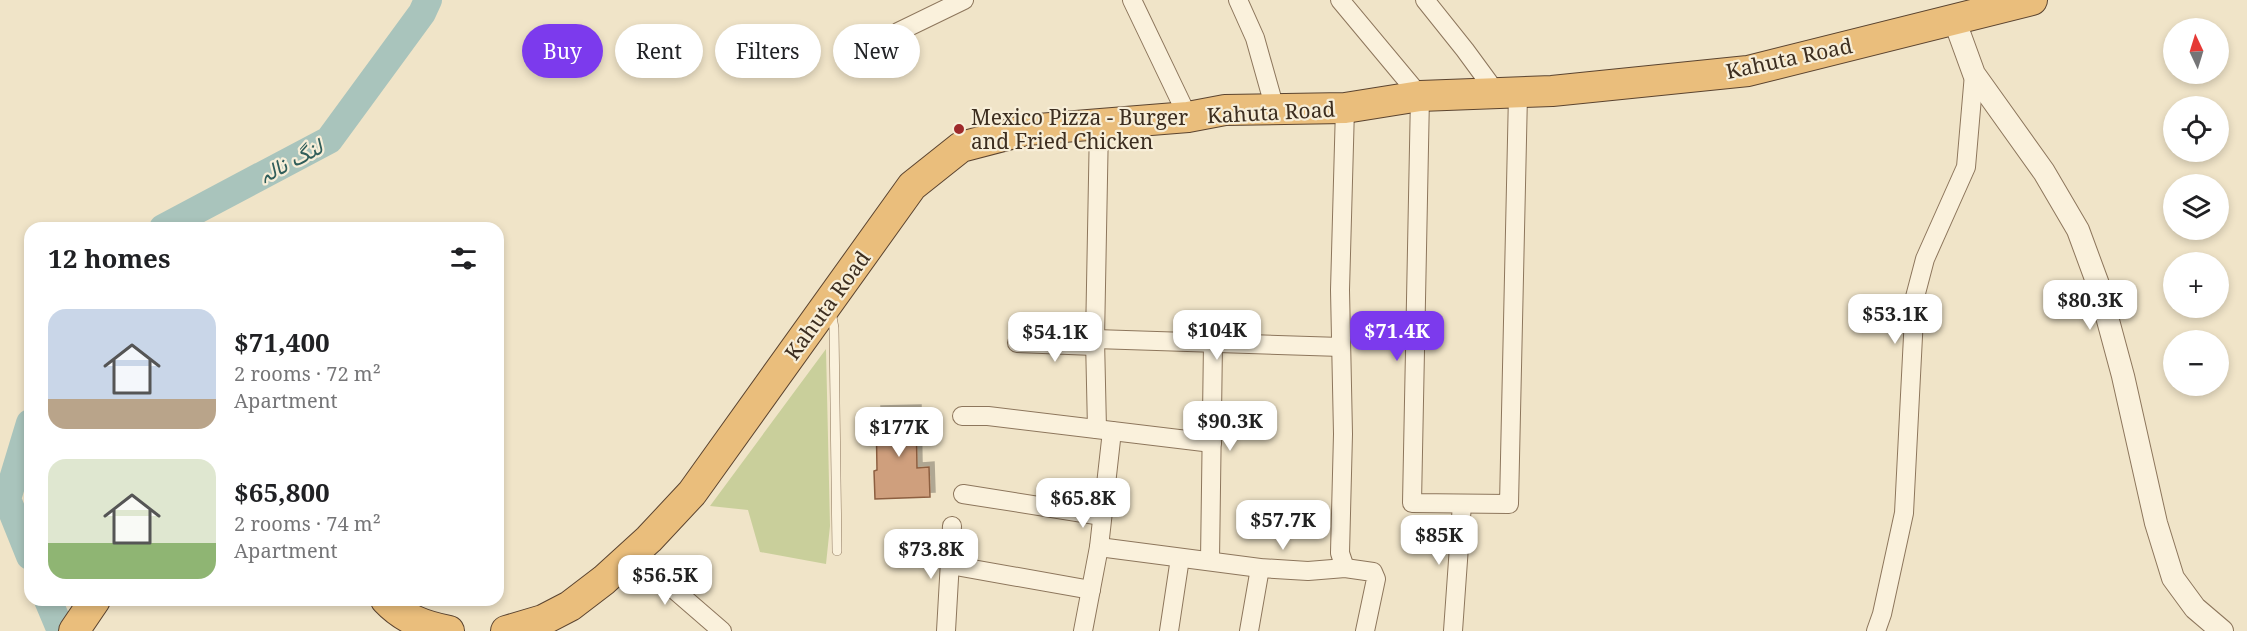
<!DOCTYPE html>
<html lang="en">
<head>
<meta charset="utf-8">
<style>
	:root { --surface:#fff; --page:#f6f6f6; --text:#202124; --muted:#757577; --accent:#7c3aed }
	body { margin:0; font-family:"Noto Serif",Vazirmatn,serif; background:var(--page); color:var(--text); height:100vh; display:flex; flex-direction:column; font-size:22px; white-space:nowrap }
	* { box-sizing:border-box; margin:0 }
	p { font-size:20px; color:var(--muted) }
	.icon { flex:none; width:33px; height:33px; fill:none; stroke:currentColor; stroke-width:2; stroke-linecap:round; stroke-linejoin:round }
	.map { position:relative; flex:1; overflow:hidden }
	.details { position:absolute; left:24px; top:222px; width:480px; height:384px; display:flex; flex-direction:column; background:var(--surface); border-radius:18px; box-shadow:0 3px 9px #0003 }
	.details>* { flex:none }
	.top-card { position:absolute; left:522px; top:24px; width:570px; height:54px; display:flex; gap:12px }
	.needle { width:39px; rotate:356deg }
	.fabs { position:absolute; left:2163px; top:18px; display:grid; gap:12px }
	.fabs a { display:grid; place-items:center; width:66px; height:66px; border-radius:50%; background:var(--surface); box-shadow:0 3px 9px #0003; font-size:30px }
	.price { position:absolute; translate:-50% -51px; padding:0 14px; border-radius:12px; background:#fff; color:#222; font-size:20px; line-height:39px; filter:drop-shadow(0 2px 3px #0008) }
	.price::after { content:''; position:absolute; left:50%; top:36px; width:18px; height:14px; margin-left:-9px; background:inherit; clip-path:polygon(0 0,100% 0,50% 100%) }
	.price.on { background:var(--accent); color:#fff }
	ul { padding:0; list-style:none }
	li { display:flex; align-items:center; gap:18px; height:150px; padding:0 24px }
	li span { display:grid; place-items:center; flex:none; width:168px; height:120px; border-radius:18px; color:#555 }
	li>.icon { margin-inline-start:auto }
	span .icon { width:72px; height:72px; fill:#fffc; stroke-width:1 }
	li b { font-size:26px }
	h2 { display:flex; justify-content:space-between; align-items:center; height:72px; padding:0 24px; font-size:26px }
	.tag { padding:0 21px; border-radius:27px; background:var(--surface); box-shadow:0 3px 9px #0003; font-size:21px; line-height:54px }
	.tag.on { background:var(--accent); color:#fff }
	.map>svg:first-child { display:block }
	.green { fill:#c9cf9b }
	.lines { fill:none; stroke-linecap:round; stroke-linejoin:round }
	.river { stroke:#a9c4bc; stroke-width:28 }
	.building { fill:#cf9f7d; stroke:#8d5f41; stroke-width:1.5; filter:url(#shadow) }
	.service-casing { stroke:#8d765c; stroke-width:10 }
	.minor-casing { stroke:#8d765c; stroke-width:20 }
	.tertiary-casing { stroke:#8d765c; stroke-width:24 }
	.trunk-casing { stroke:#5b4430; stroke-width:32 }
	.service { stroke:#faf1dc; stroke-width:9 }
	.minor { stroke:#faf1dc; stroke-width:18 }
	.tertiary { stroke:#faf1dc; stroke-width:22 }
	.trunk { stroke:#eabe7c; stroke-width:30 }
	.poi-dot { fill:#9e2a2b; stroke:#f7eed8; stroke-width:2 }
	.labels { text-anchor:middle; dominant-baseline:central; stroke-width:4.5; stroke-linejoin:round; paint-order:stroke }
	.street-label { font-size:21px; fill:#3d2e20; stroke:#f7eed8 }
	.poi-label { font-size:21px; fill:#3d2e20; stroke:#f7eed8; text-anchor:start }
	.water-label { font-size:22px; font-style:italic; fill:#2f5d5a; stroke:#f7eed8 }
</style>
</head>
<body>
<div class="map">
<svg width="2247" height="631" viewBox="0 0 2247 631">
	<defs>
		<filter id="shadow"><feDropShadow dx="5" dy="-5" stdDeviation="0" flood-color="#0004"/></filter>
	</defs>
	<rect width="100%" height="100%" fill="#f0e4c8"/>
	<polygon class="green" points="826,349 830,526 826,564 760,552 748,510 710,506"/>
	<g class="lines">
		<g class="river">
			<polyline points="163,228 329,140 422,13 428,0"/>
			<polyline points="30,423 7,499 30,556"/>
			<polyline points="48,600 61,631"/>
		</g>
	</g>
	<polygon class="building" points="916,410 917,468 929,467 930,497 875,499 874,471 877,470 876,411"/>
	<g class="lines">
		<g class="service-casing">
			<polyline id="service" points="828,312 832,317 834,328 837,551"/>
		</g>
		<g class="minor-casing">
			<g id="minor">
				<polyline points="1132,0 1188,117"/>
				<polyline points="1238,0 1255,38 1275,109"/>
				<polyline points="1340,0 1420,96 1412,503 1509,504 1518,94"/>
				<polyline points="1425,0 1465,50 1498,95"/>
				<polyline points="898,32 964,0"/>
				<polyline points="1345,108 1340,290 1343,434 1340,553 1345,568"/>
				<polyline points="1095,339 1341,347"/>
				<polyline points="1017,343 1095,346"/>
				<polyline points="962,416 988,416 1212,443"/>
				<polyline points="1097,429 1095,339 1099,125"/>
				<polyline points="963,494 1102,516"/>
				<polyline points="1099,547 1260,568 1308,571 1345,568 1373,572 1376,579 1365,631"/>
				<polyline points="633,554 722,631"/>
				<polyline points="1210,560 1213,343"/>
				<polyline points="950,565 1091,590"/>
				<polyline points="946,631 952,526"/>
				<polyline points="1083,631 1099,547 1112,431"/>
				<polyline points="1169,631 1180,558"/>
				<polyline points="1249,631 1260,568"/>
				<polyline points="1453,631 1462,504"/>
				<polyline points="1876,631 1882,614 1904,513 1915,297 1925,259 1966,167 1974,74"/>
			</g>
		</g>
		<g class="tertiary-casing">
			<polyline id="tertiary" points="1954,19 1974,74 2044,172 2078,230 2099,287 2123,376 2156,523 2173,578 2195,608 2222,631"/>
		</g>
		<g class="trunk-casing">
			<g id="trunk">
				<path d="M386,600C404,619 424,626 449,631"/>
				<polyline points="74,631 95,600"/>
				<polyline points="506,631 543,620 570,606 604,580 649,539 692,493 912,186 961,147 1026,130 1188,117 1225,110 1345,108 1420,96 1552,91 1748,71 2032,0"/>
			</g>
		</g>
		<use href="#service" class="service"/>
		<use href="#minor" class="minor"/>
		<use href="#tertiary" class="tertiary"/>
		<use href="#trunk" class="trunk"/>
	</g>
	<circle class="poi-dot" cx="959" cy="129" r="6"/>
	<g class="labels">
		<g class="street-label">
			<text transform="translate(1789 58) rotate(-12)">Kahuta Road</text>
			<text transform="translate(1271 112) rotate(-3)">Kahuta Road</text>
			<text transform="translate(827 305) rotate(-54)">Kahuta Road</text>
		</g>
		<g class="poi-label">
			<text x="971" y="117">Mexico Pizza - Burger<tspan x="971" dy="24">and Fried Chicken</tspan></text>
		</g>
		<g class="water-label">
			<text transform="translate(290 160) rotate(-28)">لنگ نالہ</text>
		</g>
	</g>
</svg>
<div class="fabs">
<a><svg class="needle" viewBox="-14 -14 28 28"><path d="M0-13l5 13h-10z" fill="#e53935"/><path d="M0 13l5-13h-10z" fill="#757577"/></svg></a>
<a><svg class="icon" aria-label="locate" viewBox="0 0 24 24"><circle cx="12" cy="12" r="6"/><path d="M12 2v4M12 18v4M2 12h4M18 12h4"/></svg></a>
<a><svg class="icon" aria-label="layers" viewBox="0 0 24 24"><path d="M12 4l9 5-9 5-9-5zM3 14l9 5 9-5"/></svg></a>
<a>+</a>
<a>−</a>
</div>
<b class="price" style="left:2090px;top:331px">$80.3K</b>
<b class="price" style="left:1895px;top:345px">$53.1K</b>
<b class="price" style="left:1217px;top:361px">$104K</b>
<b class="price on" style="left:1397px;top:362px">$71.4K</b>
<b class="price" style="left:1055px;top:363px">$54.1K</b>
<b class="price" style="left:1230px;top:452px">$90.3K</b>
<b class="price" style="left:899px;top:458px">$177K</b>
<b class="price" style="left:1083px;top:529px">$65.8K</b>
<b class="price" style="left:1283px;top:551px">$57.7K</b>
<b class="price" style="left:1439px;top:566px">$85K</b>
<b class="price" style="left:931px;top:580px">$73.8K</b>
<b class="price" style="left:665px;top:606px">$56.5K</b>
<div class="top-card">
<a class="tag on">Buy</a>
<a class="tag">Rent</a>
<a class="tag">Filters</a>
<a class="tag">New</a>
</div>
<section class="details">
<h2>12 homes<svg class="icon" aria-label="filters" viewBox="0 0 24 24"><path d="M4 7h16M4 17h16"/><circle cx="9" cy="7" r="2"/><circle cx="15" cy="17" r="2"/></svg></h2>
<ul>
<li><span style="background:linear-gradient(#c9d6e8 75%,#b9a48a 0)"><svg class="icon" aria-label="home" viewBox="0 0 24 24"><path d="M3 11l9-7 9 7M6 9v11h12V9"/></svg></span><div><b>$71,400</b><p>2 rooms · 72 m²</p><p>Apartment</p></div></li>
<li><span style="background:linear-gradient(#dfe7d0 70%,#8fb573 0)"><svg class="icon" aria-label="home" viewBox="0 0 24 24"><path d="M3 11l9-7 9 7M6 9v11h12V9"/></svg></span><div><b>$65,800</b><p>2 rooms · 74 m²</p><p>Apartment</p></div></li>
</ul>
</section>
</div>
</body>
</html>
